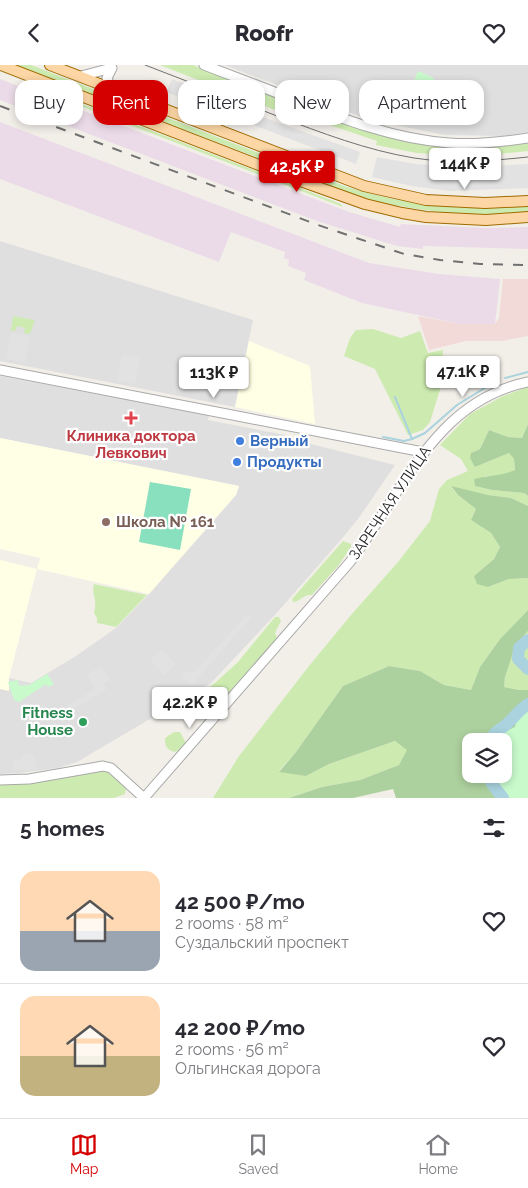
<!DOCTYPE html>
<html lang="en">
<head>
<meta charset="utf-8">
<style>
	:root { --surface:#fff; --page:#f2f2f3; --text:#2b2b33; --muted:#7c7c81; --line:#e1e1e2; --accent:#d40000 }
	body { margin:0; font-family:Raleway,sans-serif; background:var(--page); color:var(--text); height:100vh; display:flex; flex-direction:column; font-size:19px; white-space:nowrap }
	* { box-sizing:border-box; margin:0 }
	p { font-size:16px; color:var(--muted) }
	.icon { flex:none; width:28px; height:28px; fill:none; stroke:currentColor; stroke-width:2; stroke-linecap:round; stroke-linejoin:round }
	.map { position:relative; height:733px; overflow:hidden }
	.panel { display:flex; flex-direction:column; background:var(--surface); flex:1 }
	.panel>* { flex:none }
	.guide { position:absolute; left:15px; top:15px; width:499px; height:45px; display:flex; gap:10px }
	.buttons { position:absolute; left:462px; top:668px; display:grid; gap:10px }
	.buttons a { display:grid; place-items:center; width:50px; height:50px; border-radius:10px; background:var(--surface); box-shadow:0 2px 8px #0003; font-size:25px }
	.price { position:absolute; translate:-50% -42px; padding:0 11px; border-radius:5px; background:#fff; color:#222; font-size:16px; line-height:32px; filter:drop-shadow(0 1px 2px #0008) }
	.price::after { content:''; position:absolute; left:50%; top:30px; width:15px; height:11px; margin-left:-8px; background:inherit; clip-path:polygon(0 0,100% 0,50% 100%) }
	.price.selected { background:var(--accent); color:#fff }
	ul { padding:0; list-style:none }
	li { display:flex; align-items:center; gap:15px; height:125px; padding:0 20px }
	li+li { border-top:1px solid var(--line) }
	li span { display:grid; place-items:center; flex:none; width:140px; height:100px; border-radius:15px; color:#555 }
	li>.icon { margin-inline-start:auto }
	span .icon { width:60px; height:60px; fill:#fffc; stroke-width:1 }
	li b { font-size:21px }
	h2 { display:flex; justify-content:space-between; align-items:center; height:60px; padding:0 20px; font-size:21px }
	.pill { padding:0 18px; border-radius:15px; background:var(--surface); box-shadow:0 2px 8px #0003; font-size:18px; line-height:45px }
	.pill.selected { background:var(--accent); color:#fff }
	header { display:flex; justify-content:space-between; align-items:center; height:65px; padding:0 20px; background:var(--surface); font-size:22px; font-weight:800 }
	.tab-bar { display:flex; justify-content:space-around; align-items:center; height:70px; border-top:1px solid var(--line); background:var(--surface); font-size:14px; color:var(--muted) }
	.tab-bar a { display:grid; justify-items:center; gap:2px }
	.tab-bar .selected { color:var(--accent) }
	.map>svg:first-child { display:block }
	.residential { fill:#e0dfdf }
	.commercial { fill:#f2dad9 }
	.industrial { fill:#ebdbe8 }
	.education { fill:#ffffe5 }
	.grass { fill:#cdebb0 }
	.forest { fill:#add19e; fill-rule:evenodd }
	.park { fill:#c8facc }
	.pitch { fill:#88e0be }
	.parking { fill:#e2e2e2 }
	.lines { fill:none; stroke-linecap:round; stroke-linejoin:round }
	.stream { stroke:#aad3df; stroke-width:2 }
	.river { stroke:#aad3df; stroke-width:12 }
	.minor-casing { stroke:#a9a9a9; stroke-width:11 }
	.major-casing { stroke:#a06b00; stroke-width:12 }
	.minor { stroke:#fff; stroke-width:9 }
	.major { stroke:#fcd6a4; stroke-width:10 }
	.tram { stroke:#707070; stroke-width:1 }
	.rail { stroke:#707070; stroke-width:2; stroke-dasharray:10 10; stroke-linecap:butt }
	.health-dot { fill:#e0444e; stroke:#fff; stroke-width:2 }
	.shop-dot { fill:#3f7fe0; stroke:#fff; stroke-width:2 }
	.education-dot { fill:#8d6e63; stroke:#fff; stroke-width:2 }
	.leisure-dot { fill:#2e9e5b; stroke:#fff; stroke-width:2 }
	.labels { text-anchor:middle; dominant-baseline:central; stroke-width:4.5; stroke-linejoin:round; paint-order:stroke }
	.health-label { font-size:15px; font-weight:bold; fill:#be3a42; stroke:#fff }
	.shop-label { font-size:15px; font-weight:bold; fill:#366cbe; stroke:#fff; text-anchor:start }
	.street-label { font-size:15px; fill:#222; stroke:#fff }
	.education-label { font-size:15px; font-weight:bold; fill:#785e54; stroke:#fff; text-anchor:start }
	.leisure-label { font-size:15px; font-weight:bold; fill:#27864d; stroke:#fff; text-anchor:end }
</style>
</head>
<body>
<header><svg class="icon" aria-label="back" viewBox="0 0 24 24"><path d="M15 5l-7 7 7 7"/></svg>Roofr<svg class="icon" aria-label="heart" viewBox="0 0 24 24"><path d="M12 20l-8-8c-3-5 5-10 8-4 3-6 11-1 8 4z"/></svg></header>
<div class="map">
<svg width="528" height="733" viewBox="0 0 528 733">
	<rect width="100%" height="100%" fill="#f2efe9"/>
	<g class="residential">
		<polygon points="224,0 528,0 528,67 503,71 444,70 367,54"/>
		<polygon points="0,176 253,255 235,342 0,296"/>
		<polygon points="0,311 209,350 208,355 285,370 290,377 294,379 299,376 395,400 358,454 339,477 274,551 211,618 77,697 58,703 20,708 0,709 0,624 9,625 9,613 31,618 76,591 116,563 149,529 236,430 239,421 0,373"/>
	</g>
	<polygon class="commercial" points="503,214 528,214 528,271 502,276 466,276 429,285 418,251 460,259 495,259 499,253"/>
	<g class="industrial">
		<polygon points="0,14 349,147 400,162 401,159 486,163 528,162 528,184 423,181 423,184 397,181 317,156 0,35"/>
		<polygon points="0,57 369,198 439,209 500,214 495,259 460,259 362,238 304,215 306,208 288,201 289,195 284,193 285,187 231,167 219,197 0,114"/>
	</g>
	<g class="education">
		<polygon points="249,276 310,301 315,359 235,342"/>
		<polygon points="0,373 239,421 236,430 149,529 37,504 9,613 9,626 0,624 0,495 37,504 40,493 0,484"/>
	</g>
	<g class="grass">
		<path d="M15,0H31L344,121C404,140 465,147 528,141V147C472,153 416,147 361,132Z"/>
		<polygon points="160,0 193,0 316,48 311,59"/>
		<polygon points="65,35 80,38 341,139 343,142"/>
		<polygon points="320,49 411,76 528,76 528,86 478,91 447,90 417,88 376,80 377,76 318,56"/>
		<polygon points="13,251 35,255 30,269 24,268 25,263 17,261 15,266 11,266"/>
		<polygon points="373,264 401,273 420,266 428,288 443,285 442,318 430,357 423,365 408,370 375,304 344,291 350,273 356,265"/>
		<polygon points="528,322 528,359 522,373 508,372 489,365 480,384 471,388 475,402 509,388 514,394 515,406 500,411 485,411 475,421 492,425 524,428 528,431 528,441 511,433 488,430 451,422 458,430 476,444 471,455 491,468 500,482 494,494 474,511 488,522 509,514 528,513 528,545 500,574 480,602 471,625 444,620 420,606 389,601 343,621 296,687 279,706 306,711 329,699 395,676 408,685 399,700 360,715 322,722 289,733 213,733 239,691 309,601 351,550 398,497 430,456 439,424 447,415 468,406 461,394 440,380 470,349 503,331"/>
		<path d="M343,476L351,479V482L338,501L312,530C303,529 300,537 293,537L292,534Z"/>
		<path d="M94,519L147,530L116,562L97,558V553L94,548C98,533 91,530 94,519Z"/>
		<polygon points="275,552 279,552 281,556 275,568 277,573 246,610 209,647 187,645 186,639 196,635 238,597"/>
		<polygon points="528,566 528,625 519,625 504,622 505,612 516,579"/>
		<path d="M174,667H180L186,678L181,685L174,687C166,684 165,681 165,673Z"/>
		<polygon points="96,704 109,707 128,723 125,726 125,729 114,733 0,733 0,719 39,717"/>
	</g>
	<g class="forest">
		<path d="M528,359V431L524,428L492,425L475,421L474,414C489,410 501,411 515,405L514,394L509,388L475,402L470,393L471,388L480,384L489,365L508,372L522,373Z"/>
		<polygon points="451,421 488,430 511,433 528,441 528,513 509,514 488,522 477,519 474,511 494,494 500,482 491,468 471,455 476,444 458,430"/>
		<path d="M528,545V566L516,579L505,612L504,622L519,625H528V733H396L393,724L353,733H289L322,722L360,715L399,700L407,685L395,676L329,699L306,711L279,707L296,687L343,621L389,601L420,606L444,620L471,625L480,602L500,574ZM471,676H504V709H471Z"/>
	</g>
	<g class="park">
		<polygon points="418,6 434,13 428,28 412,21"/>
		<polygon points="47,609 54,619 48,622 46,619 19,637 14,635 8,617 18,615 19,621 29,620"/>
		<polygon points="528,645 528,733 502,733 490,709 504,709 504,676 494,676 496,671 515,662 518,648"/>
	</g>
	<polygon class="pitch" points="150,417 191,424 180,485 139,477"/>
	<g class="parking">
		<polygon points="172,14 252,45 251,48 360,87 356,99 166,27"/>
		<polygon points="377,92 415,99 446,101 479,102 528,99 528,123 450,126 412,121 372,112"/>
		<polygon points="11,268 30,272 25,297 6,294"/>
		<polygon points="122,289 140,293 135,319 117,315"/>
		<polygon points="248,548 252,552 192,620 181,610 184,607 194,607"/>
		<polygon points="162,584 176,599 164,611 150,595"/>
		<polygon points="101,601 110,615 104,619 107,624 68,648 65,642 95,624 87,610"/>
		<polygon points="33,688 38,704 14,706 13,696 21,695 21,690"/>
	</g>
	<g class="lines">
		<g class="stream">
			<polyline points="505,313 528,307"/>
			<polyline points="383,372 404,376 412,374 395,332"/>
			<polyline points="412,374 425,368 457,340 488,321"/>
			<polyline points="524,600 528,599"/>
		</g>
		<g class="river">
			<polyline points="528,575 519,583 518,594 528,604"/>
			<path d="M490,676C495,664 502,665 510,656C517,649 519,645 528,639"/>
			<polyline points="488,709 492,719 503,733"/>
		</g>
		<g class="minor-casing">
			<g id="minor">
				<path d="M204,0C232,11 261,21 289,33C340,53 393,74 449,78C475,80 502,77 528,73"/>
				<polyline points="81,11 112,3 107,13 111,24"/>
				<polyline points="0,305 423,387"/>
				<path d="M0,715L29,714L103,701L111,703L144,733L350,497C402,429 434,336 528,317"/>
			</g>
		</g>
		<g class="major-casing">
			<g id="major">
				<polyline points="1,0 295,114 365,139 402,148 426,152 486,155 528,152"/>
				<polyline points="50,0 364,121 426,135 485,138 528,136"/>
			</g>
		</g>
		<use href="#minor" class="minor"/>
		<use href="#major" class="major"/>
		<path class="tram" d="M145,0C189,17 233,34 277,51C322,68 366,85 414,93C452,99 490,96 528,92"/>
		<polyline class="rail" points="0,41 318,160 404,189 440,195 480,199 528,200"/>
	</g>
	<path class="health-dot" d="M128.5 345.5h5v5h5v5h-5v5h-5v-5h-5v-5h5z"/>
	<g class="shop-dot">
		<circle cx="240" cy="376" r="5"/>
		<circle cx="237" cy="397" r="5"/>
	</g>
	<circle class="education-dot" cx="106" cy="457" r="5"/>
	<circle class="leisure-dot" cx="83" cy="657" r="5"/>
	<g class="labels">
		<g class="health-label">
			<text x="131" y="371">Клиника доктора<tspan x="131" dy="17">Левкович</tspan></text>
		</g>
		<g class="shop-label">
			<text x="250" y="376">Верный</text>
			<text x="247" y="397">Продукты</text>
		</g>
		<g class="street-label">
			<text transform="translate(390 438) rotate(-56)">ЗАРЕЧНАЯ УЛИЦА</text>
		</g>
		<g class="education-label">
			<text x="116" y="457">Школа № 161</text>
		</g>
		<g class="leisure-label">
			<text x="73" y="648">Fitness<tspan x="73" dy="17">House</tspan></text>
		</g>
	</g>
</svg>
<div class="buttons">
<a><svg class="icon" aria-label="layers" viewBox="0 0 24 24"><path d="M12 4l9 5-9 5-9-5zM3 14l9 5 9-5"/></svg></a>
</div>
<b class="price" style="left:465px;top:125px">144K ₽</b>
<b class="price selected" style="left:297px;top:128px">42.5K ₽</b>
<b class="price" style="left:463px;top:333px">47.1K ₽</b>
<b class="price" style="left:214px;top:334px">113K ₽</b>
<b class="price" style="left:190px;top:664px">42.2K ₽</b>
<div class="guide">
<a class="pill">Buy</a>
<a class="pill selected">Rent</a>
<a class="pill">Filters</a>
<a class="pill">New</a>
<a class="pill">Apartment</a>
</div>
</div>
<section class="panel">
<h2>5 homes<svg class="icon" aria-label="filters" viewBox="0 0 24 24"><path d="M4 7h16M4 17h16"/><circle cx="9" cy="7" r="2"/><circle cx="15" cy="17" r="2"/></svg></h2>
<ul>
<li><span style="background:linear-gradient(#ffd9b3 60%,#9aa5b1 0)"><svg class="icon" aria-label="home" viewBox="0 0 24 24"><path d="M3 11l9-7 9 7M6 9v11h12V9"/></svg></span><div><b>42 500 ₽/mo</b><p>2 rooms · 58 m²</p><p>Суздальский проспект</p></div><svg class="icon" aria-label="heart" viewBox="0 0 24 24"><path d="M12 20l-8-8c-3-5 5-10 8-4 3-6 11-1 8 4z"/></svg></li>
<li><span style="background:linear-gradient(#ffd9b3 60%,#c2b280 0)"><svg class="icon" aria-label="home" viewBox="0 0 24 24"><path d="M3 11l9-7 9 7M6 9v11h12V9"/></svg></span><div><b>42 200 ₽/mo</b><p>2 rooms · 56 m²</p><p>Ольгинская дорога</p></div><svg class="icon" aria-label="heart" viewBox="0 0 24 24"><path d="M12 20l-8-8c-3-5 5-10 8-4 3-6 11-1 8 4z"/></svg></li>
</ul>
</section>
<nav class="tab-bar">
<a class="selected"><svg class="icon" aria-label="map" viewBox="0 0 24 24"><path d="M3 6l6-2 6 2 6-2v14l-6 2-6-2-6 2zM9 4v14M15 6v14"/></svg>Map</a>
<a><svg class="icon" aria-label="saved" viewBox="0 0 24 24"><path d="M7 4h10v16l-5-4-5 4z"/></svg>Saved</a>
<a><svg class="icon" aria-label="home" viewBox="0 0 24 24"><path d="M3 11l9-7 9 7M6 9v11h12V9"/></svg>Home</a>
</nav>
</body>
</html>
